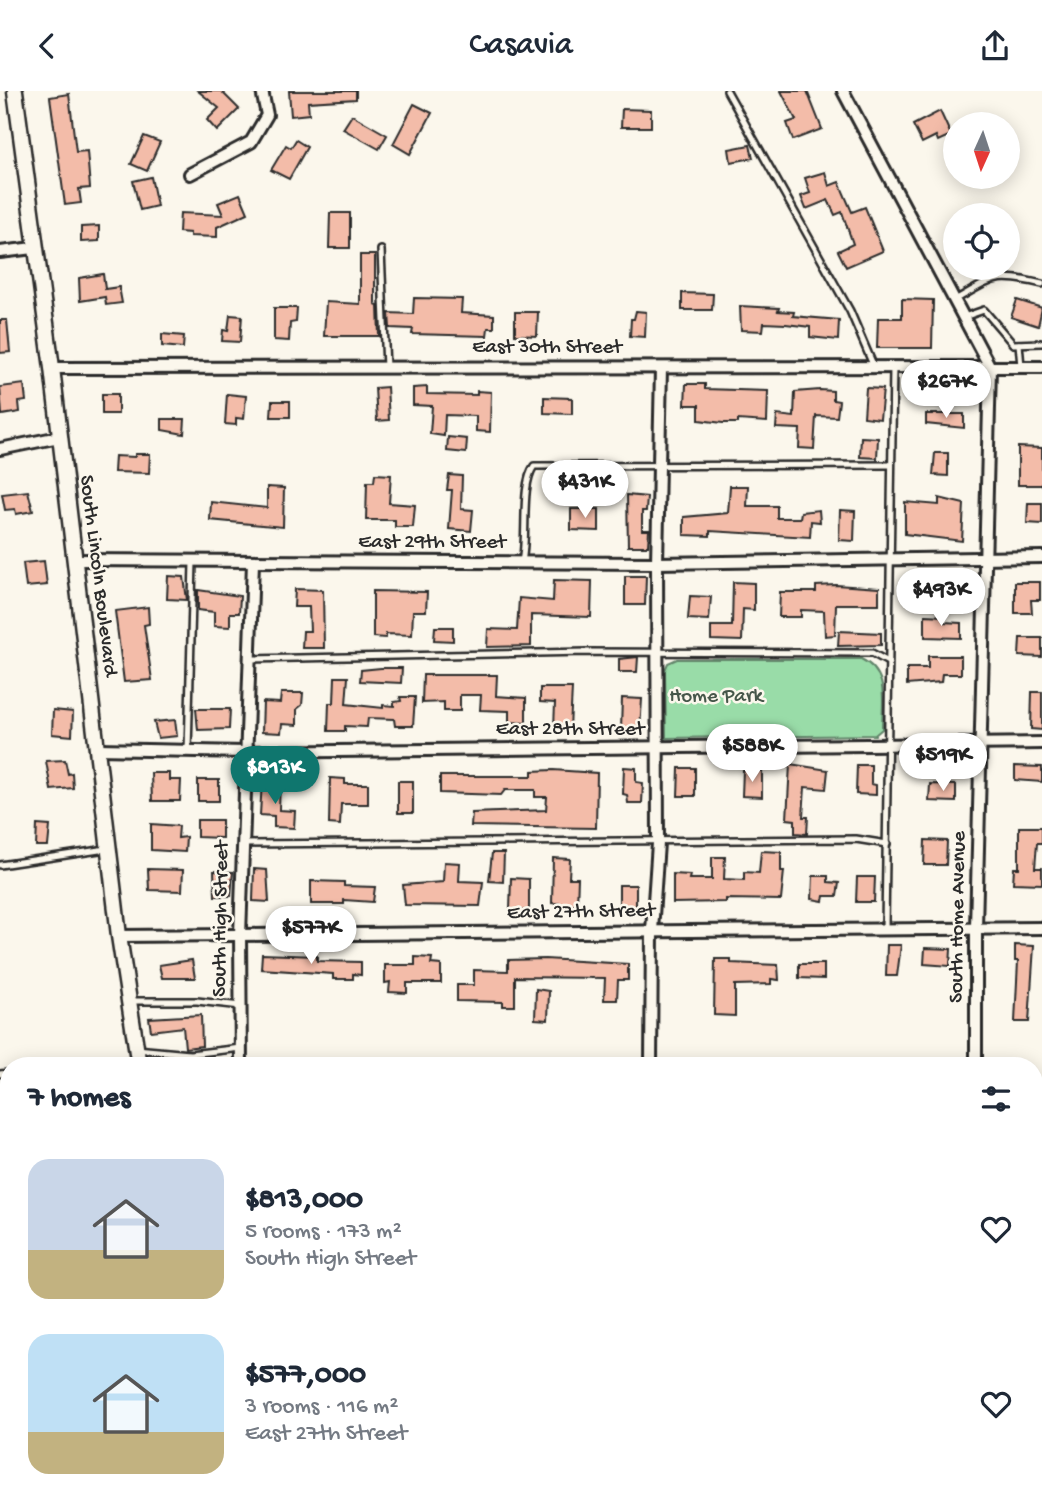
<!DOCTYPE html>
<html lang="en">
<head>
<meta charset="utf-8">
<style>
	:root { --surface:#fff; --page:#f6f6f7; --text:#1f2937; --muted:#747a83; --accent:#0f766e }
	body { margin:0; font-family:"Gochi Hand",sans-serif; background:var(--page); color:var(--text); height:100vh; display:flex; flex-direction:column; font-size:26px; white-space:nowrap }
	* { box-sizing:border-box; margin:0 }
	p { font-size:23px; color:var(--muted) }
	.icon { flex:none; width:38px; height:38px; fill:none; stroke:currentColor; stroke-width:2; stroke-linecap:round; stroke-linejoin:round }
	.map { position:relative; flex:1; overflow:hidden }
	.sheet { position:absolute; left:0px; top:966px; width:1043px; height:450px; display:flex; flex-direction:column; background:var(--surface); border-radius:28px 28px 0 0; box-shadow:0 4px 18px #0003 }
	.sheet>* { flex:none }
	.needle { width:46px; rotate:183deg }
	.buttons { position:absolute; left:943px; top:21px; display:grid; gap:14px }
	.buttons a { display:grid; place-items:center; width:77px; height:77px; border-radius:50%; background:var(--surface); box-shadow:0 4px 18px #0003; font-size:35px }
	.price { position:absolute; translate:-50% -60px; padding:0 16px; border-radius:24px; background:#fff; color:#222; font-size:23px; line-height:46px; filter:drop-shadow(0 2px 4px #0008) }
	.price::after { content:''; position:absolute; left:50%; top:42px; width:21px; height:16px; margin-left:-10px; background:inherit; clip-path:polygon(0 0,100% 0,50% 100%) }
	.price.active { background:var(--accent); color:#fff }
	ul { padding:0; list-style:none }
	li { display:flex; align-items:center; gap:21px; height:175px; padding:0 28px }
	li span { display:grid; place-items:center; flex:none; width:196px; height:140px; border-radius:21px; color:#555 }
	li>.icon { margin-inline-start:auto }
	span .icon { width:84px; height:84px; fill:#fffc; stroke-width:1 }
	li b { font-size:30px }
	h2 { display:flex; justify-content:space-between; align-items:center; height:84px; padding:0 28px; font-size:30px }
	header { display:flex; justify-content:space-between; align-items:center; height:91px; padding:0 28px; background:var(--surface); font-size:32px; font-weight:600 }
	.map>svg:first-child { display:block }
	.built { fill:#f9e5d8 }
	.green { fill:#99dca8; stroke:#62846a; stroke-width:2 }
	.building { fill:#f3bca9; stroke:#2b2b2b; stroke-width:2 }
	.lines { fill:none; stroke-linecap:round; stroke-linejoin:round }
	.service-casing { stroke:#2b2b2b; stroke-width:10 }
	.minor-casing { stroke:#2b2b2b; stroke-width:16 }
	.tertiary-casing { stroke:#2b2b2b; stroke-width:19 }
	.service { stroke:#fbf7ec; stroke-width:5 }
	.minor { stroke:#fbf7ec; stroke-width:10 }
	.tertiary { stroke:#fbf7ec; stroke-width:14 }
	.rail { stroke:#2b2b2b; stroke-width:3.5 }
	.labels { text-anchor:middle; dominant-baseline:central; stroke-width:5; stroke-linejoin:round; paint-order:stroke }
	.street-label { font-size:21px; fill:#2b2b2b; stroke:#fbf7ec }
	.park-label { font-size:21px; fill:#46574a; stroke:#fbf7ec }
</style>
</head>
<body>
<header><svg class="icon" aria-label="back" viewBox="0 0 24 24"><path d="M15 5l-7 7 7 7"/></svg>Casavia<svg class="icon" aria-label="share" viewBox="0 0 24 24"><path d="M12 15V3M7 8l5-5 5 5M5 13v7h14v-7"/></svg></header>
<div class="map">
<svg width="1042" height="1415" viewBox="0 0 1042 1415">
	<rect width="100%" height="100%" fill="#fbf7ec"/>
	<filter id="ink" filterUnits="userSpaceOnUse"><feTurbulence type="fractalNoise" baseFrequency=".0143" numOctaves="2"/><feDisplacementMap in="SourceGraphic" scale="14" xChannelSelector="R" yChannelSelector="G"/><feConvolveMatrix kernelMatrix="1 2 1 2 8 2 1 2 1" color-interpolation-filters="sRGB"/></filter>
	<g filter="url(#ink)">
		<polygon class="built" points="300,1407 952,1407 952,1415 291,1415"/>
		<g class="green">
			<path d="M677,568H861C890,582 882,610 882,638L875,644L666,647L665,579L668,572Z"/>
			<polygon points="0,1189 9,1199 9,1407 176,1407 176,1415 0,1415"/>
		</g>
		<g class="building">
			<polygon points="198,0 221,0 239,18 217,40 207,29 219,17"/>
			<polygon points="289,0 356,0 356,8 308,11 309,23 291,25"/>
			<polygon points="781,0 807,0 822,38 793,49 787,32 796,29"/>
			<polygon points="69,3 76,61 87,60 90,97 79,98 81,112 65,114 50,6"/>
			<polygon points="414,13 432,22 410,63 393,53"/>
			<polygon points="622,18 651,19 651,36 621,36"/>
			<polygon points="940,20 951,44 938,50 936,45 922,52 913,34"/>
			<polygon points="352,24 387,44 379,58 343,38"/>
			<polygon points="144,45 160,51 147,80 131,73"/>
			<polygon points="296,49 307,56 289,88 271,79 286,54 291,57"/>
			<polygon points="750,54 753,67 731,71 729,58"/>
			<polygon points="825,81 829,95 839,91 852,121 865,116 883,160 846,176 838,160 853,153 842,121 835,124 828,109 806,118 801,105 810,102 805,87"/>
			<polygon points="151,86 157,115 140,119 133,90"/>
			<polygon points="240,103 248,122 217,136 217,146 190,145 190,142 179,141 180,122 223,124 218,112"/>
			<polygon points="330,122 350,122 350,157 329,157"/>
			<polygon points="99,135 99,150 81,151 81,136"/>
			<polygon points="360,164 375,164 375,213 378,214 379,245 324,245 326,211 360,213"/>
			<polygon points="103,183 105,198 119,196 122,212 106,214 105,206 80,210 79,187"/>
			<polygon points="682,202 713,203 712,219 682,219"/>
			<polygon points="414,207 462,208 461,222 494,224 494,237 488,237 487,245 412,243 413,238 390,237 389,222 413,223"/>
			<polygon points="902,208 933,209 932,257 877,257 878,227 902,227"/>
			<polygon points="1017,209 1042,217 1038,235 1011,226"/>
			<polygon points="740,215 779,217 778,220 794,221 793,225 839,229 838,249 810,246 810,236 786,233 764,232 763,240 741,239"/>
			<polygon points="274,217 297,217 296,231 290,232 289,250 274,249"/>
			<polygon points="636,220 646,221 645,246 630,245 631,228 634,228"/>
			<polygon points="515,221 538,221 537,245 515,244"/>
			<polygon points="230,224 242,225 240,251 222,250 223,239 228,240"/>
			<polygon points="0,229 7,229 10,261 0,262"/>
			<polygon points="162,243 184,245 183,257 162,255"/>
			<polygon points="24,293 26,310 19,311 20,321 2,324 0,296"/>
			<polygon points="686,293 705,293 705,298 768,300 767,331 738,329 738,332 723,332 699,329 699,314 685,314"/>
			<polygon points="387,296 389,329 377,330 375,297"/>
			<polygon points="427,296 427,303 477,304 477,300 491,301 490,341 476,340 476,325 445,324 444,345 430,343 432,315 413,314 413,297"/>
			<polygon points="866,297 883,298 880,328 864,326"/>
			<polygon points="820,299 833,300 833,309 839,310 837,326 816,325 814,358 799,357 800,338 776,337 777,324 794,326 795,301"/>
			<rect x="102" y="303" width="16" height="20"/>
			<polygon points="227,303 246,305 244,328 236,327 236,334 225,333"/>
			<polygon points="544,306 572,307 572,323 544,322"/>
			<polygon points="272,310 290,310 290,326 271,326"/>
			<polygon points="926,323 964,323 964,337 926,333"/>
			<polygon points="162,328 185,328 184,343 162,339"/>
			<polygon points="448,346 467,348 466,362 447,360"/>
			<polygon points="861,346 878,347 877,367 860,366"/>
			<polygon points="1018,356 1042,357 1042,394 1018,394"/>
			<polygon points="935,362 948,362 948,385 933,384"/>
			<polygon points="135,363 150,363 149,382 114,381 115,365 135,366"/>
			<polygon points="375,383 391,384 389,412 415,414 413,436 395,436 395,429 366,429 367,391 374,391"/>
			<polygon points="449,384 462,385 461,418 473,419 471,440 449,438 452,399 447,399"/>
			<polygon points="730,395 748,395 747,415 777,415 777,427 800,427 801,421 819,419 820,431 811,430 810,446 710,440 710,445 684,444 684,426 728,422"/>
			<polygon points="267,396 284,397 283,436 210,429 211,411 267,417"/>
			<polygon points="28,400 33,420 16,423 15,418 5,419 2,403"/>
			<polygon points="627,404 647,406 646,420 642,420 642,439 649,439 648,455 628,455"/>
			<polygon points="939,407 964,413 962,450 905,443 905,411 939,414"/>
			<polygon points="1028,412 1042,412 1042,433 1027,432"/>
			<polygon points="571,418 599,418 599,440 571,439"/>
			<polygon points="840,419 855,420 854,450 839,449"/>
			<polygon points="44,470 47,494 26,496 23,472"/>
			<polygon points="940,481 966,482 965,503 916,504 917,488 940,488"/>
			<polygon points="168,485 184,486 187,509 167,508"/>
			<polygon points="625,485 646,485 645,514 625,514"/>
			<polygon points="554,489 592,490 591,526 531,524 531,555 487,556 488,538 517,539 519,507 553,510"/>
			<polygon points="733,491 754,492 754,519 743,518 742,550 711,549 711,535 732,535"/>
			<polygon points="1015,491 1040,491 1040,509 1031,509 1032,522 1015,522"/>
			<polygon points="836,494 879,497 879,513 836,513 835,544 825,545 824,520 801,519 801,526 779,526 780,501 816,501 816,495"/>
			<polygon points="295,498 323,499 324,557 302,557 303,540 310,540 309,516 294,516"/>
			<polygon points="198,499 240,505 239,522 230,522 230,536 214,535 214,521 198,519"/>
			<polygon points="373,500 427,501 426,520 413,520 412,544 386,543 386,547 373,546"/>
			<polygon points="690,505 711,506 709,529 688,528"/>
			<polygon points="148,516 149,533 144,534 152,589 124,591 115,520"/>
			<polygon points="925,524 944,525 944,531 961,532 961,547 925,546"/>
			<polygon points="435,536 453,536 453,550 434,549"/>
			<polygon points="839,540 881,542 881,554 838,555"/>
			<polygon points="1020,547 1042,547 1042,566 1019,565"/>
			<polygon points="928,565 961,565 961,583 942,583 941,591 907,594 907,577 928,577"/>
			<polygon points="638,566 637,581 619,581 619,568"/>
			<polygon points="381,577 402,577 401,592 360,590 361,579"/>
			<polygon points="423,584 497,584 496,605 526,607 526,632 509,631 509,620 480,619 481,604 460,604 460,620 444,620 444,611 422,612"/>
			<polygon points="335,586 348,586 346,613 383,617 383,614 394,615 394,611 401,610 400,606 415,606 413,635 395,635 394,628 368,627 367,636 345,635 345,640 328,640 329,612 334,612"/>
			<polygon points="540,597 572,597 570,638 554,637 555,612 540,611"/>
			<polygon points="1032,601 1042,601 1042,639 1031,638"/>
			<polygon points="281,602 303,602 302,614 297,618 297,634 282,633 281,642 262,641 263,611 280,612"/>
			<polygon points="622,607 642,608 640,639 621,639"/>
			<polygon points="196,618 230,618 229,638 198,639"/>
			<polygon points="53,619 73,621 72,645 52,643"/>
			<polygon points="175,629 177,645 158,647 154,631"/>
			<polygon points="65,669 68,683 72,682 73,697 51,699 46,670"/>
			<polygon points="790,673 828,679 826,698 805,696 803,726 808,726 807,743 795,742 795,729 787,728"/>
			<polygon points="857,674 871,674 871,693 876,694 876,704 856,703"/>
			<polygon points="1015,675 1042,676 1042,691 1015,689"/>
			<polygon points="624,676 636,677 636,691 643,692 642,712 628,712 627,704 623,703"/>
			<polygon points="679,677 695,677 695,705 678,705"/>
			<polygon points="553,679 597,682 596,737 471,735 472,722 546,719 547,706 535,706 535,699 505,699 501,704 440,702 440,685 532,685 532,680"/>
			<polygon points="743,679 762,680 762,706 742,705"/>
			<polygon points="151,682 169,682 169,689 181,689 180,710 152,710"/>
			<polygon points="330,687 345,688 345,693 368,693 368,713 341,713 340,734 329,733"/>
			<rect x="198" y="689" width="21" height="21"/>
			<polygon points="262,690 280,691 279,719 295,720 294,737 274,736 274,725 260,724"/>
			<rect x="398" y="690" width="15" height="32"/>
			<polygon points="930,693 956,694 956,711 929,710"/>
			<polygon points="197,729 222,729 222,747 197,746"/>
			<polygon points="151,733 179,735 178,747 186,746 185,761 151,759"/>
			<polygon points="37,734 50,735 48,755 36,755"/>
			<polygon points="1019,736 1042,736 1042,752 1037,752 1035,777 1042,777 1042,793 1013,792 1014,777 1019,777"/>
			<polygon points="925,749 947,750 946,774 924,774"/>
			<polygon points="761,760 781,761 781,780 784,780 781,809 726,808 726,811 673,812 673,783 690,784 689,788 712,788 712,766 725,766 724,788 744,789 744,781 759,782"/>
			<polygon points="492,762 504,762 503,791 489,790"/>
			<polygon points="553,767 570,768 569,787 578,787 577,814 552,812"/>
			<polygon points="444,771 460,772 459,790 483,791 480,815 405,814 403,794 443,791"/>
			<polygon points="148,778 183,779 182,800 149,799"/>
			<polygon points="254,778 267,779 269,811 253,810"/>
			<polygon points="214,780 233,781 231,805 215,805"/>
			<polygon points="813,785 828,785 828,791 839,792 837,805 824,805 823,810 812,808"/>
			<polygon points="857,786 875,786 874,811 856,811"/>
			<polygon points="511,787 529,788 529,820 510,819"/>
			<polygon points="311,790 344,791 344,795 375,796 373,811 344,809 344,813 311,813"/>
			<polygon points="619,794 636,794 636,819 619,818"/>
			<polygon points="887,854 901,854 897,885 886,885"/>
			<polygon points="1015,854 1034,855 1029,931 1015,931 1018,870 1015,870"/>
			<polygon points="925,857 951,858 950,875 924,873"/>
			<polygon points="262,863 317,865 317,870 361,871 361,884 353,883 353,888 333,888 333,883 261,878"/>
			<polygon points="415,866 432,867 431,873 441,874 441,892 407,892 407,902 389,901 390,891 385,892 385,874 415,874"/>
			<polygon points="545,868 628,873 628,889 618,889 617,909 604,909 605,887 515,886 515,915 503,915 503,911 457,910 457,894 474,894 474,879 508,880 508,869"/>
			<polygon points="715,868 731,868 731,872 778,874 779,889 771,888 771,893 735,894 735,925 714,924"/>
			<polygon points="192,869 195,887 162,887 159,874"/>
			<polygon points="799,873 824,873 824,888 799,887"/>
			<polygon points="536,898 549,900 548,929 535,928"/>
			<polygon points="201,924 202,955 185,957 183,936 151,940 149,927"/>
		</g>
		<g class="lines">
			<g class="service-casing">
				<g id="service">
					<polyline points="727,0 850,220 874,276"/>
					<polyline points="381,159 386,277"/>
					<path d="M955,209C996,186 996,182 1042,193"/>
					<polyline points="964,226 984,219 1013,253 1042,252"/>
					<polyline points="1019,253 1021,275"/>
					<path d="M522,471C528,443 520,395 534,375L891,374"/>
					<polyline points="249,568 587,561 872,562 888,571"/>
					<polyline points="188,660 193,471"/>
					<polyline points="243,753 856,748 887,753"/>
					<polyline points="0,774 106,758"/>
					<polyline points="885,838 893,276"/>
					<polyline points="132,910 197,910 241,915"/>
					<polyline points="136,958 190,963 241,957"/>
					<polyline points="0,983 9,982"/>
					<polyline points="0,1085 9,1094"/>
					<polyline points="1034,1192 1042,1192"/>
					<polyline points="1034,1235 1042,1235"/>
					<polyline points="1034,1270 1042,1270"/>
					<polyline points="0,1314 9,1315"/>
					<polyline points="608,1415 631,1407"/>
				</g>
			</g>
			<g class="minor-casing">
				<g id="minor">
					<polyline points="843,0 990,276 976,837 976,975"/>
					<polyline points="190,83 251,51 267,24 262,0"/>
					<polyline points="0,161 34,157"/>
					<polyline points="52,277 1042,276"/>
					<polyline points="0,358 59,346"/>
					<polyline points="74,469 657,472 1042,466"/>
					<polyline points="98,658 245,661 1042,652"/>
					<polyline points="119,845 1042,837"/>
					<polyline points="241,975 240,844 253,471"/>
					<polyline points="651,975 652,840 658,752 657,472 661,277"/>
					<polyline points="1034,1024 1042,1024"/>
					<polyline points="0,1173 9,1183"/>
					<polyline points="1034,1398 1042,1398"/>
					<polyline points="956,1415 956,1407"/>
				</g>
			</g>
			<g class="tertiary-casing">
				<g id="tertiary">
					<polyline points="15,0 52,277 119,845 139,975"/>
					<polyline points="186,1407 186,1415"/>
				</g>
			</g>
			<use href="#service" class="service"/>
			<use href="#minor" class="minor"/>
			<use href="#tertiary" class="tertiary"/>
			<g class="rail">
				<polyline points="0,1126 9,1136"/>
				<polyline points="252,1407 259,1415"/>
			</g>
		</g>
	</g>
	<g class="labels">
		<g class="street-label">
			<text x="547" y="257">East 30th Street</text>
			<text x="432" y="452">East 29th Street</text>
			<text transform="translate(97 485) rotate(83)">South Lincoln Boulevard</text>
			<text x="570" y="639">East 28th Street</text>
			<text transform="translate(581 822) rotate(-1)">East 27th Street</text>
			<text transform="translate(959 826) rotate(-89)">South Home Avenue</text>
			<text transform="translate(222 828) rotate(-89)">South High Street</text>
		</g>
		<g class="park-label">
			<text x="716" y="606">Home Park</text>
		</g>
	</g>
</svg>
<div class="buttons">
<a><svg class="needle" viewBox="-14 -14 28 28"><path d="M0-13l5 13h-10z" fill="#e53935"/><path d="M0 13l5-13h-10z" fill="#747a83"/></svg></a>
<a><svg class="icon" aria-label="locate" viewBox="0 0 24 24"><circle cx="12" cy="12" r="6"/><path d="M12 2v4M12 18v4M2 12h4M18 12h4"/></svg></a>
</div>
<b class="price" style="left:946px;top:329px">$267K</b>
<b class="price" style="left:585px;top:429px">$431K</b>
<b class="price" style="left:941px;top:537px">$493K</b>
<b class="price" style="left:752px;top:693px">$588K</b>
<b class="price" style="left:943px;top:702px">$519K</b>
<b class="price active" style="left:275px;top:715px">$813K</b>
<b class="price" style="left:311px;top:875px">$577K</b>
<section class="sheet">
<h2>7 homes<svg class="icon" aria-label="filters" viewBox="0 0 24 24"><path d="M4 7h16M4 17h16"/><circle cx="9" cy="7" r="2"/><circle cx="15" cy="17" r="2"/></svg></h2>
<ul>
<li><span style="background:linear-gradient(#c9d6e8 65%,#c2b280 0)"><svg class="icon" aria-label="home" viewBox="0 0 24 24"><path d="M3 11l9-7 9 7M6 9v11h12V9"/></svg></span><div><b>$813,000</b><p>5 rooms · 173 m²</p><p>South High Street</p></div><svg class="icon" aria-label="heart" viewBox="0 0 24 24"><path d="M12 20l-8-8c-3-5 5-10 8-4 3-6 11-1 8 4z"/></svg></li>
<li><span style="background:linear-gradient(#bfe0f5 70%,#c2b280 0)"><svg class="icon" aria-label="home" viewBox="0 0 24 24"><path d="M3 11l9-7 9 7M6 9v11h12V9"/></svg></span><div><b>$577,000</b><p>3 rooms · 116 m²</p><p>East 27th Street</p></div><svg class="icon" aria-label="heart" viewBox="0 0 24 24"><path d="M12 20l-8-8c-3-5 5-10 8-4 3-6 11-1 8 4z"/></svg></li>
</ul>
</section>
</div>
</body>
</html>
